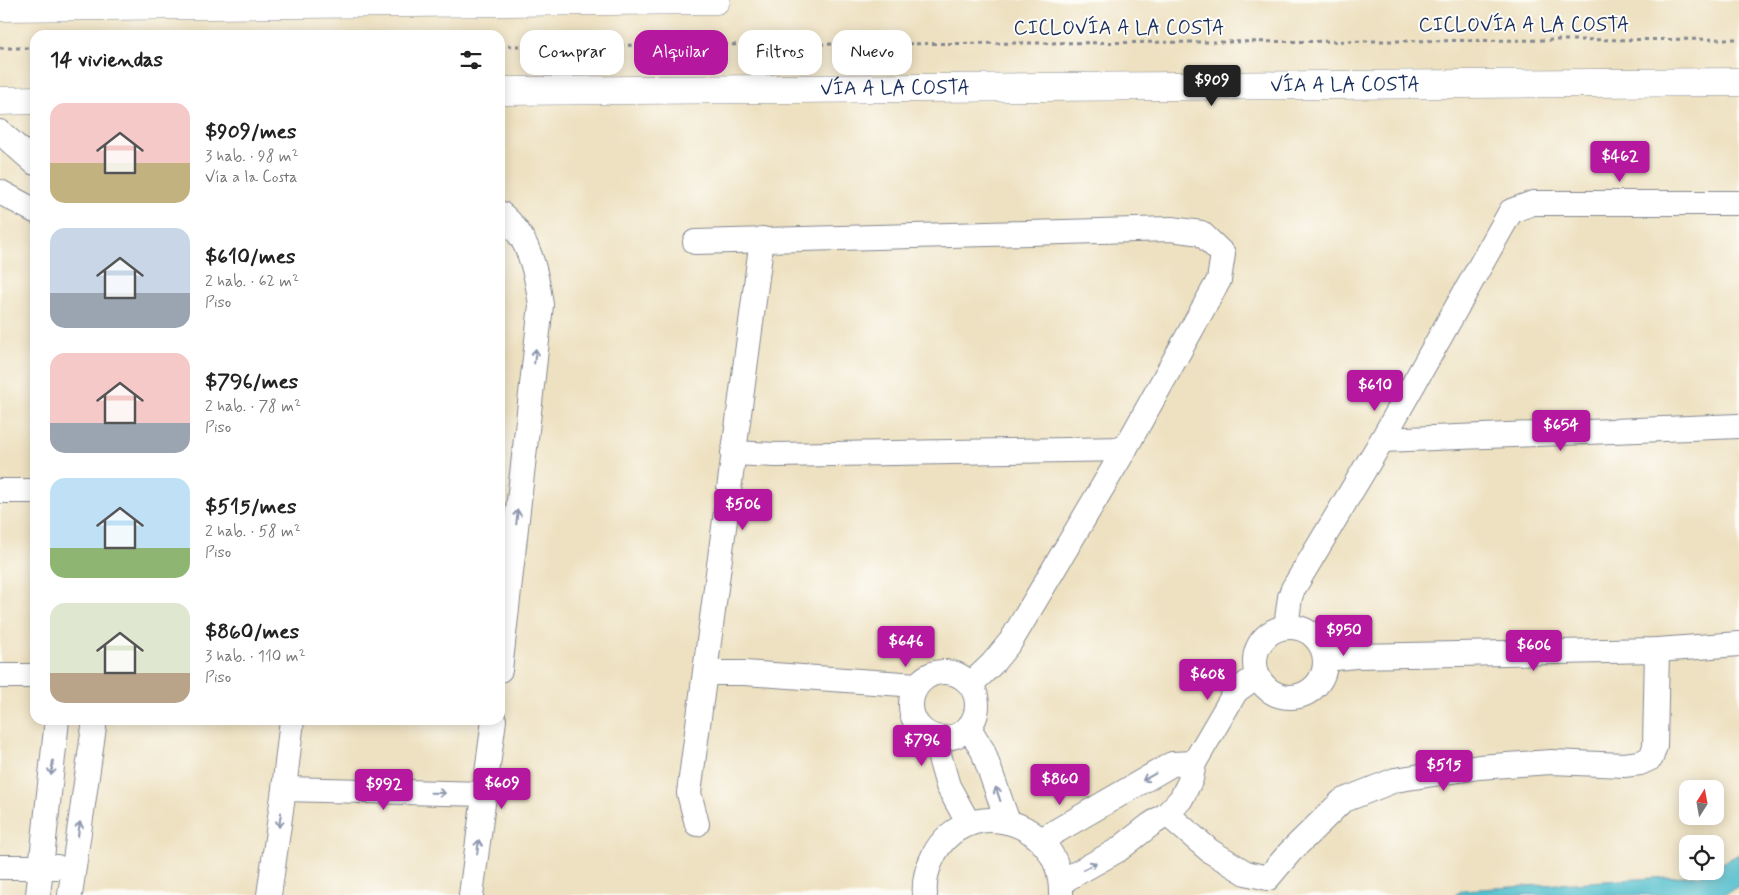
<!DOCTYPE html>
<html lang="es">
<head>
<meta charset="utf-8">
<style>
	:root { --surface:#fff; --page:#f2f2f2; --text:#222; --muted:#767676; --accent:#b5179e }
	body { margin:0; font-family:Mynerve,sans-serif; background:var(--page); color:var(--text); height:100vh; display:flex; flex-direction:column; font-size:19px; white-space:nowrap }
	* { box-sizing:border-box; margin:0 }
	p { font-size:16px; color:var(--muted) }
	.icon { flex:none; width:28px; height:28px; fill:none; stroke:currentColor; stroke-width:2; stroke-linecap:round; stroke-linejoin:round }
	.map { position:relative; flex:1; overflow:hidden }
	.panel { position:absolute; left:30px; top:30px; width:475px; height:695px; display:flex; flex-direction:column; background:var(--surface); border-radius:15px; box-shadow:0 2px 12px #0003 }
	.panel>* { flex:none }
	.guide { position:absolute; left:520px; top:30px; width:475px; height:45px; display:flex; gap:10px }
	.needle { width:32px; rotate:11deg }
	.buttons { position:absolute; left:1679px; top:780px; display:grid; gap:10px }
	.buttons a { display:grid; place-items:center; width:45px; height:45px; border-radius:10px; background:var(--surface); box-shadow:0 2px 12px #0003; font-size:25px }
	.price { position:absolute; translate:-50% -42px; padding:0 11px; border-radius:5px; background:var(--accent); color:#fff; font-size:16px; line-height:32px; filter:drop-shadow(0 1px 2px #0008) }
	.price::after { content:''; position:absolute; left:50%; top:30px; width:15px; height:11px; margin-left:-8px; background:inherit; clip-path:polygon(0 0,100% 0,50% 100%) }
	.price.current { background:#222; color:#fff }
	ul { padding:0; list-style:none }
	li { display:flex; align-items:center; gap:15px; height:125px; padding:0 20px }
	li span { display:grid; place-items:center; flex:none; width:140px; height:100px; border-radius:15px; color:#555 }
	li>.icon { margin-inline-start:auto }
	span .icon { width:60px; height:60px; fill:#fffc; stroke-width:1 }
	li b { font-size:21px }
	h2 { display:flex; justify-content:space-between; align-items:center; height:60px; padding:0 20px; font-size:21px }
	.chip { padding:0 18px; border-radius:15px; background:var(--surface); box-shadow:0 2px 12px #0003; font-size:18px; line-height:45px }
	.chip.current { background:var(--accent); color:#fff }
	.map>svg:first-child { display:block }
	.water { fill:#54c0cd; stroke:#387896 }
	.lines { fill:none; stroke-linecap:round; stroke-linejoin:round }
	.street-casing { stroke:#848890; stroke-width:26 }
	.secondary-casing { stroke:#848890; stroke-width:29 }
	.highway-casing { stroke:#848890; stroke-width:29 }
	.path { stroke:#848890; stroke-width:3; stroke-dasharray:4 4; stroke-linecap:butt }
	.street { stroke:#fff; stroke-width:24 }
	.secondary { stroke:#fff; stroke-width:28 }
	.highway { stroke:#fff; stroke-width:28 }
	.oneway { stroke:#8d97ae }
	.labels { text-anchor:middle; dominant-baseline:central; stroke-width:4; stroke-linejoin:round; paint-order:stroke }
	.street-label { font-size:20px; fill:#1b2f5e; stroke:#fdfcf7 }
</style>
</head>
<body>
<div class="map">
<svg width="1739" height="895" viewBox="0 0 1739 895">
	<rect width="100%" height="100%" fill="#fdfcf7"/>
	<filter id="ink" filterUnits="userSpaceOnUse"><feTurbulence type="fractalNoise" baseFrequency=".02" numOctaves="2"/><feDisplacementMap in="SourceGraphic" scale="10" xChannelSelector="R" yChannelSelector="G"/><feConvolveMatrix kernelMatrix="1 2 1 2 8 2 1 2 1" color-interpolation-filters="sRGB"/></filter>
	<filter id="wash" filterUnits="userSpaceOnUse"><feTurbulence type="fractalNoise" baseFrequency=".0096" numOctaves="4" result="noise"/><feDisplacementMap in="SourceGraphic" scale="20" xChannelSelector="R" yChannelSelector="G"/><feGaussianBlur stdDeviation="1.12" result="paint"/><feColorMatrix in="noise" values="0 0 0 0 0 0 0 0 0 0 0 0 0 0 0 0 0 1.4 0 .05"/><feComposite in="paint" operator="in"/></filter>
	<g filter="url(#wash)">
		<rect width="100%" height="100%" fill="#eee1c1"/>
		<polygon class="water" points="1739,854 1739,886 1722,895 1455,895 1463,890 1700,875 1706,871 1715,871 1715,867"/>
	</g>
	<g filter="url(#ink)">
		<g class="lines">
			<g class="street-casing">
				<g id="street">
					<polyline points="0,132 35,163"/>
					<polyline points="0,192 35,211"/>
					<path d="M500,213C529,236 536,270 541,305L500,670"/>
					<polyline points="695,242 1171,229 1201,233 1223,254 1219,280 1125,449 1011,641 992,664 971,684"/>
					<polyline points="1382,440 1739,426"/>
					<polyline points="733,453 775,455 1125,449"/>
					<polyline points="0,491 35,491"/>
					<polyline points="1286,627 1290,597 1293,589 1382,440 1511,211 1533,203 1739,203"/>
					<circle cx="1290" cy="662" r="35"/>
					<polyline points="1325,659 1356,656 1657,650 1739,644"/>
					<circle cx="944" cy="705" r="33"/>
					<polyline points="705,673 744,673 917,685"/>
					<polyline points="0,676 35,676"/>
					<polyline points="969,728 983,751 1008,822"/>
					<polyline points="934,737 948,786 969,824"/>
					<polyline points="284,789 485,794"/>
					<polyline points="1167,814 1210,851 1246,873 1268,878 1290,852 1342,801 1395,780 1479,767 1551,762 1624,765 1640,763 1651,758 1655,746 1657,650"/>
					<polyline points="697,824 689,793 762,239"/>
					<polyline points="1041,840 1172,764 1194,763"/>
					<polyline points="0,867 57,867"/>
					<polyline points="1061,882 1118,850 1150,825 1167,814 1181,799 1191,779 1194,763 1236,691 1257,676"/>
					<polyline points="38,895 57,720"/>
					<polyline points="70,895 95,720"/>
					<polyline points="269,895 284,789 292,720"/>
					<polyline points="471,895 494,720"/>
					<path d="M925,895C924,884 926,872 931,861C960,792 1063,815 1061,895"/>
				</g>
			</g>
			<g class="secondary-casing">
				<g id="secondary">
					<path id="s1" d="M500,91L1739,82"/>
					<polyline points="0,101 35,100"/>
				</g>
			</g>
			<g class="highway-casing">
				<polyline id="highway" points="0,7 716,0"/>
			</g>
			<g class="path">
				<polyline points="500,46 1739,39"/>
				<polyline points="0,48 35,48"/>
			</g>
			<use href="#street" class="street"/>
			<use href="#secondary" class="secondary"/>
			<use href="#highway" class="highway"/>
		</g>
		<defs><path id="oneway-shaft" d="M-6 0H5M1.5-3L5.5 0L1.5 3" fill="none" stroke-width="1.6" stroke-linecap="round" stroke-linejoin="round" transform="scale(1.25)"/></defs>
		<g class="oneway">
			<use href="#oneway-shaft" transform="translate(535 356) rotate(-84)"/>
			<use href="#oneway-shaft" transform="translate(517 517) rotate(-84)"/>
			<use href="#oneway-shaft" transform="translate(52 768) rotate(97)"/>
			<use href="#oneway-shaft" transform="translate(1149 777) rotate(151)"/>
			<use href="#oneway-shaft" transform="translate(438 793) rotate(1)"/>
			<use href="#oneway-shaft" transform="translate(998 794) rotate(-109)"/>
			<use href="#oneway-shaft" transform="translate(280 820) rotate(98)"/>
			<use href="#oneway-shaft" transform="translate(79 829) rotate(-82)"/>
			<use href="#oneway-shaft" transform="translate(478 847) rotate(-83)"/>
			<use href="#oneway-shaft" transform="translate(1090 866) rotate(-29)"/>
		</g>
	</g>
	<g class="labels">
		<g class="street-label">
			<text x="1524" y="25">CICLOVÍA A LA COSTA</text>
			<text x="1119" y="28">CICLOVÍA A LA COSTA</text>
			<text stroke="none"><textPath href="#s1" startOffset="845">VÍA A LA COSTA</textPath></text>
			<text stroke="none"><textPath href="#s1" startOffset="395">VÍA A LA COSTA</textPath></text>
		</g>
	</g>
</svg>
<div class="buttons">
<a><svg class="needle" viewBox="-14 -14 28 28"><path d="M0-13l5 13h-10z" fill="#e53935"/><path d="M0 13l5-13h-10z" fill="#767676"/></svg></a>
<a><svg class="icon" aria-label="locate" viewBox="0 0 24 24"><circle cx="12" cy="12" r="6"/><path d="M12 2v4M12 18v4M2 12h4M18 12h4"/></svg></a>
</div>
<b class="price current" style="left:1212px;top:107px">$909</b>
<b class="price" style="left:1620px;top:183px">$462</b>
<b class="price" style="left:1375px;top:412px">$610</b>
<b class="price" style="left:1561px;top:452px">$654</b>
<b class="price" style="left:743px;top:531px">$506</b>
<b class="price" style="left:1344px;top:657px">$950</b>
<b class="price" style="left:906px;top:668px">$646</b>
<b class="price" style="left:1534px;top:672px">$606</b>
<b class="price" style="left:1208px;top:701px">$608</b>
<b class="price" style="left:922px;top:767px">$796</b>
<b class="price" style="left:1444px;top:792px">$515</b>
<b class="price" style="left:1060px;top:806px">$860</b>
<b class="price" style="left:502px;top:810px">$609</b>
<b class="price" style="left:384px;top:811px">$992</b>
<div class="guide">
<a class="chip">Comprar</a>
<a class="chip current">Alquilar</a>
<a class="chip">Filtros</a>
<a class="chip">Nuevo</a>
</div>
<section class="panel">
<h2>14 viviendas<svg class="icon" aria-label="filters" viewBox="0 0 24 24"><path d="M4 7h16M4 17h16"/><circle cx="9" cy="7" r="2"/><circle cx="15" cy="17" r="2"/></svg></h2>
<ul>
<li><span style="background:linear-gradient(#f6c9c9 60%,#c2b280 0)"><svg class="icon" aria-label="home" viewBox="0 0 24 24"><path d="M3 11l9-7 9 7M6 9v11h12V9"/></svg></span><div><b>$909/mes</b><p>3 hab. · 98 m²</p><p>Vía a la Costa</p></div></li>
<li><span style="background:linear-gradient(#c9d6e8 65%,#9aa5b1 0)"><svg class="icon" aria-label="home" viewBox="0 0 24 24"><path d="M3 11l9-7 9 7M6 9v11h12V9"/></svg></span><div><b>$610/mes</b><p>2 hab. · 62 m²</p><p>Piso</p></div></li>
<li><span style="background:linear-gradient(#f6c9c9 70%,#9aa5b1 0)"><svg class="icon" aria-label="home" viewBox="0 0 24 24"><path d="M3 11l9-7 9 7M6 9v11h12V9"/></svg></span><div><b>$796/mes</b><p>2 hab. · 78 m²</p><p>Piso</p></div></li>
<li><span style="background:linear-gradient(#bfe0f5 70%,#8fb573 0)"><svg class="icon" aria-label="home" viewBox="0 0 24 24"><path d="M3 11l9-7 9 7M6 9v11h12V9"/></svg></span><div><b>$515/mes</b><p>2 hab. · 58 m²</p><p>Piso</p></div></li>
<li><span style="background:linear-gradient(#dfe7d0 70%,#b9a48a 0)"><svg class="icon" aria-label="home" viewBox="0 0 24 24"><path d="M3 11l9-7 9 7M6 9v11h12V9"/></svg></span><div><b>$860/mes</b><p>3 hab. · 110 m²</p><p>Piso</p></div></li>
</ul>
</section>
</div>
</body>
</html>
